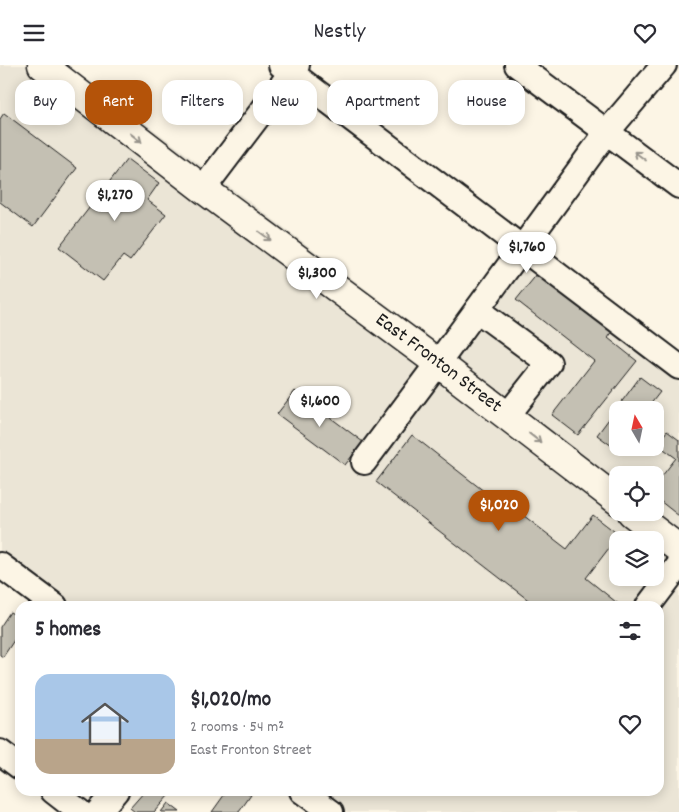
<!DOCTYPE html>
<html lang="en">
<head>
<meta charset="utf-8">
<style>
	:root { --surface:#fff; --page:#f2f2f3; --text:#2b2b33; --muted:#7c7c81; --accent:#b45309 }
	body { margin:0; font-family:Dekko,sans-serif; background:var(--page); color:var(--text); height:100vh; display:flex; flex-direction:column; font-size:19px; white-space:nowrap }
	* { box-sizing:border-box; margin:0 }
	p { font-size:16px; color:var(--muted) }
	.icon { flex:none; width:28px; height:28px; fill:none; stroke:currentColor; stroke-width:2; stroke-linecap:round; stroke-linejoin:round }
	.map { position:relative; flex:1; overflow:hidden }
	.details { position:absolute; left:15px; top:536px; width:649px; height:195px; display:flex; flex-direction:column; background:var(--surface); border-radius:15px; box-shadow:0 2px 12px #0003 }
	.details>* { flex:none }
	.hud { position:absolute; left:15px; top:15px; width:650px; height:45px; display:flex; gap:10px }
	.needle { width:32px; rotate:351deg }
	.tools { position:absolute; left:609px; top:336px; display:grid; gap:10px }
	.tools a { display:grid; place-items:center; width:55px; height:55px; border-radius:10px; background:var(--surface); box-shadow:0 2px 12px #0003; font-size:25px }
	.price { position:absolute; translate:-50% -42px; padding:0 11px; border-radius:18px; background:#fff; color:#222; font-size:16px; line-height:32px; filter:drop-shadow(0 1px 2px #0008) }
	.price::after { content:''; position:absolute; left:50%; top:30px; width:15px; height:11px; margin-left:-8px; background:inherit; clip-path:polygon(0 0,100% 0,50% 100%) }
	.price.selected { background:var(--accent); color:#fff }
	ul { padding:0; list-style:none }
	li { display:flex; align-items:center; gap:15px; height:125px; padding:0 20px }
	li span { display:grid; place-items:center; flex:none; width:140px; height:100px; border-radius:15px; color:#555 }
	li>.icon { margin-inline-start:auto }
	span .icon { width:60px; height:60px; fill:#fffc; stroke-width:1 }
	li b { font-size:21px }
	h2 { display:flex; justify-content:space-between; align-items:center; height:60px; padding:0 20px; font-size:21px }
	.pill { padding:0 18px; border-radius:15px; background:var(--surface); box-shadow:0 2px 12px #0003; font-size:18px; line-height:45px }
	.pill.selected { background:var(--accent); color:#fff }
	header { display:flex; justify-content:space-between; align-items:center; height:65px; padding:0 20px; background:var(--surface); font-size:22px; font-weight:600 }
	.map>svg:first-child { display:block }
	.built { fill:#ebe5d6; fill-rule:evenodd }
	.building { fill:#c4c0b3; stroke:#1c1c1c }
	.lines { fill:none; stroke-linecap:round; stroke-linejoin:round }
	.minor-casing { stroke:#1c1c1c; stroke-width:28 }
	.major-casing { stroke:#1c1c1c; stroke-width:31 }
	.minor { stroke:#fcf5e5; stroke-width:24 }
	.major { stroke:#fcf5e5; stroke-width:28 }
	.oneway { stroke:#97938b }
	.labels { text-anchor:middle; dominant-baseline:central; stroke-width:4.5; stroke-linejoin:round; paint-order:stroke }
	.street-label { font-size:20px; fill:#1c1c1c; stroke:#fcf5e5 }
</style>
</head>
<body>
<header><svg class="icon" aria-label="menu" viewBox="0 0 24 24"><path d="M4 6h16M4 12h16M4 18h16"/></svg>Nestly<svg class="icon" aria-label="heart" viewBox="0 0 24 24"><path d="M12 20l-8-8c-3-5 5-10 8-4 3-6 11-1 8 4z"/></svg></header>
<div class="map">
<svg width="679" height="747" viewBox="0 0 679 747">
	<rect width="100%" height="100%" fill="#fcf5e5"/>
	<filter id="ink" filterUnits="userSpaceOnUse"><feTurbulence type="fractalNoise" baseFrequency=".02" numOctaves="2"/><feDisplacementMap in="SourceGraphic" scale="10" xChannelSelector="R" yChannelSelector="G"/><feConvolveMatrix kernelMatrix="1 2 1 2 8 2 1 2 1" color-interpolation-filters="sRGB"/></filter>
	<g filter="url(#ink)">
		<path class="built" d="M0,0H68L456,292L532,191L679,304V747H347L319,726H659V541H73L0,486ZM618,345H655V382H618ZM618,410H655V448H618ZM618,475H655V512H618Z"/>
		<g class="building">
			<polygon points="4,48 77,103 33,162 0,137 0,54"/>
			<polygon points="127,94 159,118 147,135 166,149 130,196 123,191 103,216 59,182"/>
			<polygon points="538,208 613,266 608,273 637,296 578,370 552,350 594,296 516,235"/>
			<polygon points="640,312 660,327 646,345 618,345 618,382 616,384 597,370"/>
			<polygon points="295,326 363,377 345,400 277,349"/>
			<polygon points="667,366 679,375 679,451 655,432 655,420 676,393 657,379"/>
			<polygon points="412,370 503,441 506,437 567,484 593,450 619,470 586,513 621,541 536,541 376,417"/>
			<polygon points="10,547 20,553 20,566 3,592 0,590 0,562"/>
			<polygon points="145,726 165,726 169,730 154,747 135,747 130,743"/>
			<polygon points="227,726 245,726 251,730 239,747 212,747"/>
			<polygon points="168,738 180,747 161,747"/>
		</g>
		<g class="lines">
			<g class="minor-casing">
				<g id="minor">
					<polyline points="281,0 679,302"/>
					<polyline points="517,0 679,121"/>
					<polyline points="203,124 297,0"/>
					<polyline points="477,245 549,298 507,351"/>
					<polyline points="364,397 438,298 607,67 664,0"/>
					<polyline points="0,500 55,541"/>
					<polyline points="648,541 679,500"/>
					<polyline points="0,687 20,702"/>
					<polyline points="53,726 80,747"/>
					<polyline points="302,726 331,747"/>
					<polyline points="98,747 116,726"/>
				</g>
			</g>
			<g class="major-casing">
				<g id="major">
					<path id="s1" d="M42,0L203,124L438,298L618,436"/>
					<polyline points="632,448 679,484"/>
				</g>
			</g>
			<use href="#minor" class="minor"/>
			<use href="#major" class="major"/>
		</g>
		<defs><path id="oneway-shaft" d="M-6 0H5M1.5-3L5.5 0L1.5 3" fill="none" stroke-width="1.6" stroke-linecap="round" stroke-linejoin="round" transform="scale(1.25)"/></defs>
		<g class="oneway">
			<use href="#oneway-shaft" transform="translate(136 73) rotate(38)"/>
			<use href="#oneway-shaft" transform="translate(640 91) rotate(-143)"/>
			<use href="#oneway-shaft" transform="translate(265 171) rotate(37)"/>
			<use href="#oneway-shaft" transform="translate(535 373) rotate(38)"/>
		</g>
	</g>
	<g class="labels">
		<g class="street-label">
			<text stroke="none"><textPath href="#s1" startOffset="496">East Fronton Street</textPath></text>
		</g>
	</g>
</svg>
<div class="tools">
<a><svg class="needle" viewBox="-14 -14 28 28"><path d="M0-13l5 13h-10z" fill="#e53935"/><path d="M0 13l5-13h-10z" fill="#7c7c81"/></svg></a>
<a><svg class="icon" aria-label="locate" viewBox="0 0 24 24"><circle cx="12" cy="12" r="6"/><path d="M12 2v4M12 18v4M2 12h4M18 12h4"/></svg></a>
<a><svg class="icon" aria-label="layers" viewBox="0 0 24 24"><path d="M12 4l9 5-9 5-9-5zM3 14l9 5 9-5"/></svg></a>
</div>
<b class="price" style="left:115px;top:157px">$1,270</b>
<b class="price" style="left:527px;top:209px">$1,760</b>
<b class="price" style="left:317px;top:235px">$1,300</b>
<b class="price" style="left:320px;top:363px">$1,600</b>
<b class="price selected" style="left:499px;top:467px">$1,020</b>
<div class="hud">
<a class="pill">Buy</a>
<a class="pill selected">Rent</a>
<a class="pill">Filters</a>
<a class="pill">New</a>
<a class="pill">Apartment</a>
<a class="pill">House</a>
</div>
<section class="details">
<h2>5 homes<svg class="icon" aria-label="filters" viewBox="0 0 24 24"><path d="M4 7h16M4 17h16"/><circle cx="9" cy="7" r="2"/><circle cx="15" cy="17" r="2"/></svg></h2>
<ul>
<li><span style="background:linear-gradient(#a9c7e8 65%,#b9a48a 0)"><svg class="icon" aria-label="home" viewBox="0 0 24 24"><path d="M3 11l9-7 9 7M6 9v11h12V9"/></svg></span><div><b>$1,020/mo</b><p>2 rooms · 54 m²</p><p>East Fronton Street</p></div><svg class="icon" aria-label="heart" viewBox="0 0 24 24"><path d="M12 20l-8-8c-3-5 5-10 8-4 3-6 11-1 8 4z"/></svg></li>
</ul>
</section>
</div>
</body>
</html>
